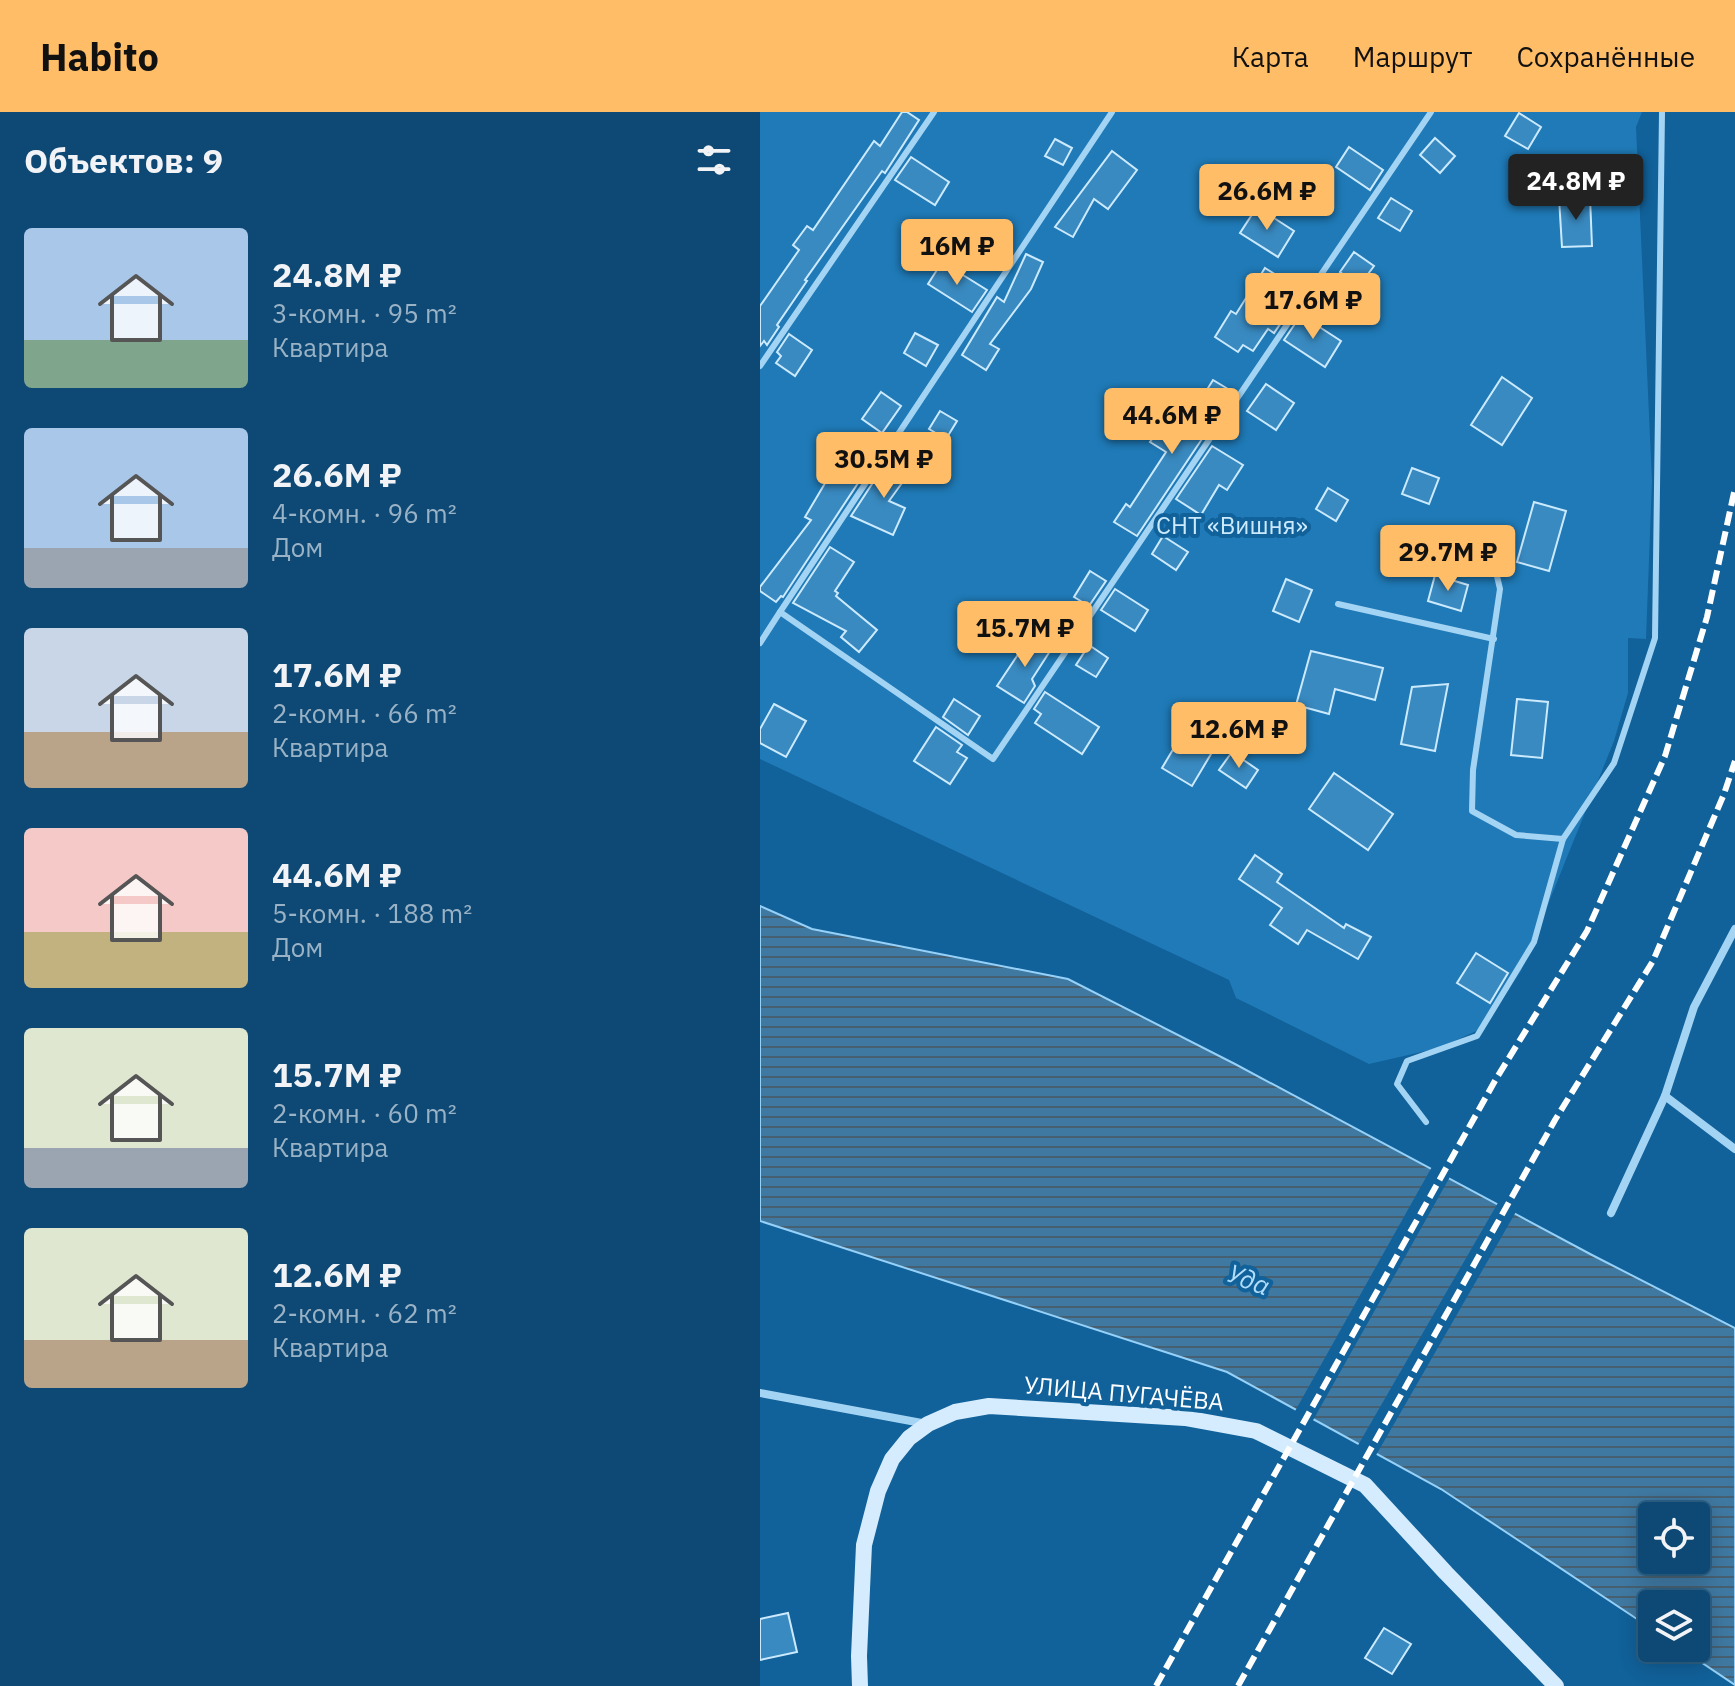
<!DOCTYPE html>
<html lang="ru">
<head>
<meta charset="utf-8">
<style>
	:root { --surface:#0d4974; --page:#1b537c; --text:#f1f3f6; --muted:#9ab2c5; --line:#2d6186; --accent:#ffbd67 }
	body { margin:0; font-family:"IBM Plex Sans",sans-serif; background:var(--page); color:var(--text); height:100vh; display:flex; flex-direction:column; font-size:30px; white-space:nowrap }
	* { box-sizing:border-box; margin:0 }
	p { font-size:26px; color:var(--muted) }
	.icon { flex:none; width:44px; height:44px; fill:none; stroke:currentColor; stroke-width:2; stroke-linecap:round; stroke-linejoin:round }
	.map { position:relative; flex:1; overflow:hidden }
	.side { display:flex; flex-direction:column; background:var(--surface); width:760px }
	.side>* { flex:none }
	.tools { position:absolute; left:878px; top:1390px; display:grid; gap:16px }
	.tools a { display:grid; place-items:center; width:72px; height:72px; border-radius:8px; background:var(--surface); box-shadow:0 4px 20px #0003,0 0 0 2px var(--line); font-size:40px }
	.price { position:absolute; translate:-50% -68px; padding:0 18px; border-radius:8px; background:var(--accent); color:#111; font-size:26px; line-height:52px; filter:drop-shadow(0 2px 4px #0008) }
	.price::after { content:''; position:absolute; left:50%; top:48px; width:24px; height:18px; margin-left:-12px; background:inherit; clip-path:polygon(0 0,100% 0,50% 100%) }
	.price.selected { background:#222; color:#fff }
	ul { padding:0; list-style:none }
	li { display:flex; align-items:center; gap:24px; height:200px; padding:0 24px }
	li span { display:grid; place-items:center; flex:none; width:224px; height:160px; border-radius:8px; color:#555 }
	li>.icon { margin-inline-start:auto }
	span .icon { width:96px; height:96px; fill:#fffc; stroke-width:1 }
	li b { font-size:34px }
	h2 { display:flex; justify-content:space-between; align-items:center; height:96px; padding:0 24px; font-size:34px }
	header { display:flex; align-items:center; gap:48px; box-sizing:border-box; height:112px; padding:0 40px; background:var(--accent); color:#111 }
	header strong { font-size:38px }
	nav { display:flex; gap:44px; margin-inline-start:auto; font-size:28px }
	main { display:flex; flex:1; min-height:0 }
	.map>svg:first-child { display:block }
	.garden { fill:#1f7ab7 }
	.water { fill:url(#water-rules); stroke:#95d1f8; stroke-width:2; fill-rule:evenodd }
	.pier { fill:#11619a }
	.building { fill:#398ac1; stroke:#cceafe; stroke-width:2 }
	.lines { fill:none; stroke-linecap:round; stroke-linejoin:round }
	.lane { stroke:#a4d4f4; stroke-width:6 }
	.street { stroke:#a4d4f4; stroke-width:8 }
	.secondary { stroke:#d4ecfd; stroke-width:16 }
	.rail { stroke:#fff; stroke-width:6; stroke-dasharray:14 6; stroke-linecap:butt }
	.labels { text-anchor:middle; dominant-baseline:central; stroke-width:8; stroke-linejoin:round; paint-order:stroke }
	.park-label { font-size:24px; fill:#cceafe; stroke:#11619a }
	.street-label { font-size:24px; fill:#fff; stroke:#11619a }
	.water-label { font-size:26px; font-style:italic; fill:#b0ddfb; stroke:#11619a }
</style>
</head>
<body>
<header>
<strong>Habito</strong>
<nav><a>Карта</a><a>Маршрут</a><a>Сохранённые</a></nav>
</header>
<main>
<section class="side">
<h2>Объектов: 9<svg class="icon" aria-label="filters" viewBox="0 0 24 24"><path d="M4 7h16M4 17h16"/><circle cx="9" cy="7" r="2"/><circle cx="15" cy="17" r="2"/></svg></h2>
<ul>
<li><span style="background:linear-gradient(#a9c7e8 70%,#7fa58c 0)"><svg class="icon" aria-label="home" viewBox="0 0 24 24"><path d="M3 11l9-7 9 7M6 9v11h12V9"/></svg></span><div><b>24.8M ₽</b><p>3-комн. · 95 m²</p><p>Квартира</p></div></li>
<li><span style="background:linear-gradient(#a9c7e8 75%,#9aa5b1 0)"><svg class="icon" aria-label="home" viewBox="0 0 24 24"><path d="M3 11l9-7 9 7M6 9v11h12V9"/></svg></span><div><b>26.6M ₽</b><p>4-комн. · 96 m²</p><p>Дом</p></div></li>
<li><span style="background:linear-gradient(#c9d6e8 65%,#b9a48a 0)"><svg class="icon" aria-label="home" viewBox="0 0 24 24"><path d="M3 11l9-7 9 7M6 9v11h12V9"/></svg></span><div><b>17.6M ₽</b><p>2-комн. · 66 m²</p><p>Квартира</p></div></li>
<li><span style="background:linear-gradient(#f6c9c9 65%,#c2b280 0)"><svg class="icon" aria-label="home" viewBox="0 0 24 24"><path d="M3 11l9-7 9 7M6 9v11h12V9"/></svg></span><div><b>44.6M ₽</b><p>5-комн. · 188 m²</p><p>Дом</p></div></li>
<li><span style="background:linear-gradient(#dfe7d0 75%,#9aa5b1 0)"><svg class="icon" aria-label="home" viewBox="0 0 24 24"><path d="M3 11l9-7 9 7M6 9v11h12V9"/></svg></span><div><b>15.7M ₽</b><p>2-комн. · 60 m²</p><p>Квартира</p></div></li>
<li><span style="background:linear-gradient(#dfe7d0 70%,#b9a48a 0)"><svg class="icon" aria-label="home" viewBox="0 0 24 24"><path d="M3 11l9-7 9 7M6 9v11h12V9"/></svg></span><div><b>12.6M ₽</b><p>2-комн. · 62 m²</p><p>Квартира</p></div></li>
</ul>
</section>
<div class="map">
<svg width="975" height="1574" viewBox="0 0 975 1574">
	<defs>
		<pattern id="water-rules" width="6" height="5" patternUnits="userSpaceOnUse" patternTransform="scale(2)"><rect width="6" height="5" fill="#3f78a1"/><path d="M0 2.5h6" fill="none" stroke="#466072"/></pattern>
	</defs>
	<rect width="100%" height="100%" fill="#11619a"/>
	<polygon class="garden" points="0,0 882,0 876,15 892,369 886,527 868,526 868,581 854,629 761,859 723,916 679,936 609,952 476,886 469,868 0,647"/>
	<path class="water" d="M0,794L52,817L308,867L475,952L832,1143L975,1216V1573L920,1536H936V1492H892V1517L681,1377L467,1260L0,1109ZM892,1404H936V1448H892Z"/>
	<g class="pier">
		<polygon points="673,1053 691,1063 552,1310 534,1301"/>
		<polygon points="739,1089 757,1098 615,1345 597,1335"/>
	</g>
	<g class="building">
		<polygon points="142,0 147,0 159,8 125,61 122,59 45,168 47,169 17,213 19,215 7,233 4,229 0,234 0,194 39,138 33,133 47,114 53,118 114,29 120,34"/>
		<polygon points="759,1 781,15 768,37 745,24"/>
		<polygon points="675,26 695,44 680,61 660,43"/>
		<polygon points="295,27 312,36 303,53 285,44"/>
		<polygon points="589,35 623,58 610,78 576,55"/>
		<polygon points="352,39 377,58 348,97 334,87 313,125 295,115"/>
		<polygon points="151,45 189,70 175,93 135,68"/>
		<polygon points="830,85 832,134 802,135 799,86"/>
		<polygon points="631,86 652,99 640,119 618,106"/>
		<polygon points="497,95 534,119 518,145 480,121"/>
		<polygon points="594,140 614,154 599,174 580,160"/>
		<polygon points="266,142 283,150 271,177 230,232 239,237 226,258 202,243 237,185 244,190"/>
		<polygon points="182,150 227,178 212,200 168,172"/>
		<polygon points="505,156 537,176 526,193 531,196 514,221 508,217 493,239 483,233 478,240 455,225 471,199 476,202"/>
		<polygon points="541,203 581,229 565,255 524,228"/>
		<polygon points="155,221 178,233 166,254 144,241"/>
		<polygon points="29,222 52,238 35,264 16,251 21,244 17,240"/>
		<polygon points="742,265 772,286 742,333 711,313"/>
		<polygon points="453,268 473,280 462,297 458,294 438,325 442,327 377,424 354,410 366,392 370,395 406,340 390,330 411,298 428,308"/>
		<polygon points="506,272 534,291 516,318 487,299"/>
		<polygon points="121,280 141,294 122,321 102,307"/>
		<polygon points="180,299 197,309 186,327 169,317"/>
		<polygon points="452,334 483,353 467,378 459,373 441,403 416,387"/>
		<polygon points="80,346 104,362 23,485 21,484 16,490 0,479 0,475 51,408 45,405"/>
		<polygon points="137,347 152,357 129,389 145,396 133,423 91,404 114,369 119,371"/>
		<polygon points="652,356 679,366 669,392 642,382"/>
		<polygon points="568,376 588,388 576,409 556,397"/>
		<polygon points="774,390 806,399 789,459 757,450"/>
		<polygon points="403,424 428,440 416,458 392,442"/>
		<polygon points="70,435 94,450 75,479 78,481 76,484 117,518 99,540 81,525 86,519 33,491"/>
		<polygon points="330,459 346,469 329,494 314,485"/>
		<polygon points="675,463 708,473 701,499 668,489"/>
		<polygon points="526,467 552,478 539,510 513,499"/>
		<polygon points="355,477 388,498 375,519 341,498"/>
		<polygon points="271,523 292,536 272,567 275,574 264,591 237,574"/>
		<polygon points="329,533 348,546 336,565 316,553"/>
		<polygon points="551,539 623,556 615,588 575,577 569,602 536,593"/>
		<polygon points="688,572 675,639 641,632 652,575"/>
		<polygon points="285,580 339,615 322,642 275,611 281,602 274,597"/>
		<polygon points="194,587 220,604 208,623 183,605"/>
		<polygon points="757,587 788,590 782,646 751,643"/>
		<polygon points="14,592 46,609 26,645 0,631 0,617"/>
		<polygon points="176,615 202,633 197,640 207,646 190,672 154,649"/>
		<polygon points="421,624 451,642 432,674 402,656"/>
		<polygon points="472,640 498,658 486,676 459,658"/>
		<polygon points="574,661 633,702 608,738 549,697"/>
		<polygon points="495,743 522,762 517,770 584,816 586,812 611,825 598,847 547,818 538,832 510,813 522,796 479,767"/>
		<polygon points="716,841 748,861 730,891 697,871"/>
		<polygon points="28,1501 37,1540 0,1548 0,1507"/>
		<polygon points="624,1516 651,1532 632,1562 605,1546"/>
	</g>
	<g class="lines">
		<g class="lane">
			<polyline points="352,0 20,500 233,647 671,0"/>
			<polyline points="0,254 174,0"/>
			<polyline points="662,428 733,447 740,477 713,658 712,699 756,723 803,727 854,651 895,526 902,0"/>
			<polyline points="578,492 734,527"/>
			<polyline points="0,531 20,500"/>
			<polyline points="666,1010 637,972 647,949 717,924 774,830 803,727"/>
		</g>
		<g class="street">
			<polyline points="905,984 975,1037"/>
			<polyline points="851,1101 905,984 934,895 975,817"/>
			<polyline points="0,1281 167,1312"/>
		</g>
		<polyline class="secondary" points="100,1574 99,1544 104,1433 118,1379 132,1347 149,1326 168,1312 195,1300 229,1294 425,1306 496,1319 605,1373 686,1461 796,1574"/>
		<g class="rail">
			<polyline points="396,1574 736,967 827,819 905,644 947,505 975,376"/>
			<polyline points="478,1574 795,1008 893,849 964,682 975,649"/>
		</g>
	</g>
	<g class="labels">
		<g class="park-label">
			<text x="472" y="413">СНТ «Вишня»</text>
		</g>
		<g class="street-label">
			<text transform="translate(364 1281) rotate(5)">УЛИЦА ПУГАЧЁВА</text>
		</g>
		<g class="water-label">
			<text transform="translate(489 1167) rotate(21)">Уда</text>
		</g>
	</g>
</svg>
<div class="tools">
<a><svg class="icon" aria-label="locate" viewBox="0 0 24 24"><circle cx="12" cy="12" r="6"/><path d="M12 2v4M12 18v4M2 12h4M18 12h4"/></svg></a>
<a><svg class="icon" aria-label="layers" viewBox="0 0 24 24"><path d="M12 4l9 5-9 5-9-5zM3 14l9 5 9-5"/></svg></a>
</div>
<b class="price selected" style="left:816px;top:110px">24.8M ₽</b>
<b class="price" style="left:507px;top:120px">26.6M ₽</b>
<b class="price" style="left:197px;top:175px">16M ₽</b>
<b class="price" style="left:553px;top:229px">17.6M ₽</b>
<b class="price" style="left:412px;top:344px">44.6M ₽</b>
<b class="price" style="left:124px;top:388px">30.5M ₽</b>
<b class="price" style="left:688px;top:481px">29.7M ₽</b>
<b class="price" style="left:265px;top:557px">15.7M ₽</b>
<b class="price" style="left:479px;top:658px">12.6M ₽</b>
</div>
</main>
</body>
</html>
